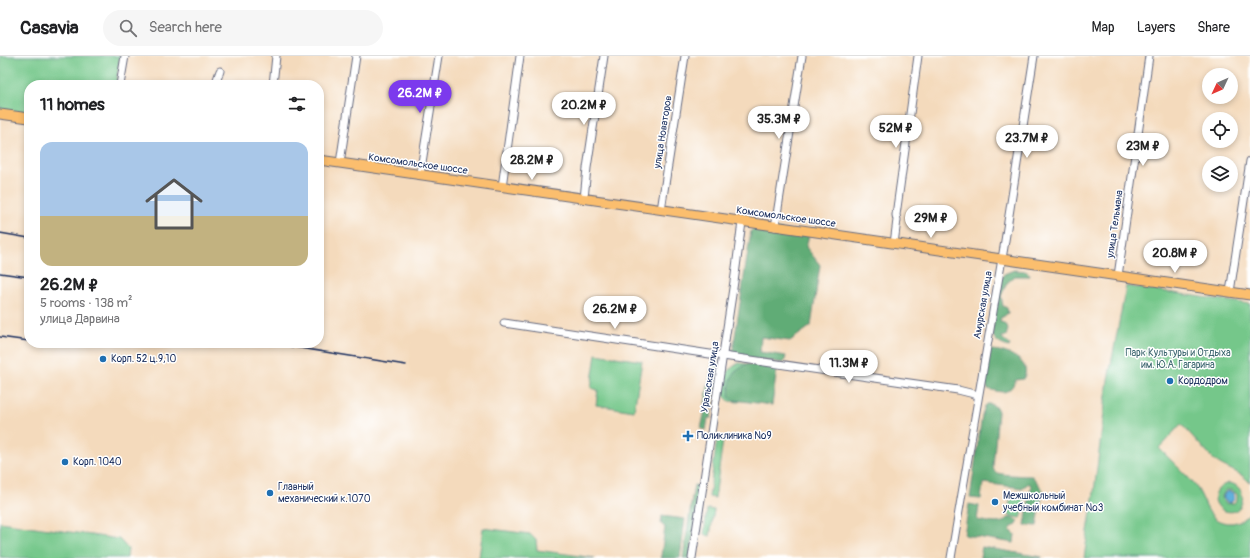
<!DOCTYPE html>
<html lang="en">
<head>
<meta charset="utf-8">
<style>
	:root { --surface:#fff; --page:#f6f6f6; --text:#202124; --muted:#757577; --line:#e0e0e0; --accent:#7c3aed }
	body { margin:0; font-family:Pangolin,sans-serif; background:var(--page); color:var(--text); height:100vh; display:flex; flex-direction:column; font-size:15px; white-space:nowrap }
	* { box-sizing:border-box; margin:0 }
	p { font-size:13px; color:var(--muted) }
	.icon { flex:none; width:22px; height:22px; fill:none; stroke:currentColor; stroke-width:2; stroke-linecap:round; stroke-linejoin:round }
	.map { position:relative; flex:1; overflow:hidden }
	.drawer { position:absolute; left:24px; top:24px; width:300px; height:268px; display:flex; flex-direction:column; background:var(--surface); border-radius:16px; box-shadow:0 2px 6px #0003 }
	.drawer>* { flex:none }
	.needle { width:26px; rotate:226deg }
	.controls { position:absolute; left:1202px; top:12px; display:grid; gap:8px }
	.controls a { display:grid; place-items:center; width:36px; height:36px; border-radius:50%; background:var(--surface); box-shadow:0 2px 6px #0003; font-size:20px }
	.price { position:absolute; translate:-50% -34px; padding:0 9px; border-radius:14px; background:#fff; color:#222; font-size:13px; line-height:26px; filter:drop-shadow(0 1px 2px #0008) }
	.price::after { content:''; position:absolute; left:50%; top:24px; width:12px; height:9px; margin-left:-6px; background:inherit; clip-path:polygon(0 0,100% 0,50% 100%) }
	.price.on { background:var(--accent); color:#fff }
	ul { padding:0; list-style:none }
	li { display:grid; align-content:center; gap:8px; height:212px; padding:0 16px }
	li+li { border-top:1px solid var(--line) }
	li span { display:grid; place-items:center; height:124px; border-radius:12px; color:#555 }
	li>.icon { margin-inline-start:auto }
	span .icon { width:72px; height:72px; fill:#fffc; stroke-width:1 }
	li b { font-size:17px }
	h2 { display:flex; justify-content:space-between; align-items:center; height:48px; padding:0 16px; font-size:17px }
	header { display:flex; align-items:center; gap:24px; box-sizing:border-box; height:56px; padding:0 20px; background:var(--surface); border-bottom:1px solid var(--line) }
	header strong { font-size:19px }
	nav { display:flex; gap:22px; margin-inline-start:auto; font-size:14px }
	.search { width:280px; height:36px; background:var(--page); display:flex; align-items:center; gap:10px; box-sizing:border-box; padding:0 14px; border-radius:22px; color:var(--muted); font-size:15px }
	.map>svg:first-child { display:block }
	.green { fill:#75c78a; stroke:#487b74; fill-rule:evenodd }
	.forest { fill:#60ac76; stroke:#3e6e6a }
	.water { fill:#62b1dc; stroke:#3e709d }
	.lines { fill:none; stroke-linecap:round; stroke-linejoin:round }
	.minor-casing { stroke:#676b7f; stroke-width:9 }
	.major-casing { stroke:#676b7f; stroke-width:11 }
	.minor { stroke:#fff; stroke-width:7 }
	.major { stroke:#fbbe6e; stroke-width:9 }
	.rail { stroke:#1b2f5e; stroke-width:1.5 }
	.poi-dot { fill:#1f6fb2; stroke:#fff; stroke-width:1.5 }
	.labels { text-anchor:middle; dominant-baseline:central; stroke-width:3; stroke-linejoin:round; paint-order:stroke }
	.street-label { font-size:10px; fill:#1b2f5e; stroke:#fff }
	.park-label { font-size:10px; fill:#3a646d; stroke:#fff }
	.poi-label { font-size:10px; fill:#1b2f5e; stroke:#fff; text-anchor:start }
</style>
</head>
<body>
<header>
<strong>Casavia</strong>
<div class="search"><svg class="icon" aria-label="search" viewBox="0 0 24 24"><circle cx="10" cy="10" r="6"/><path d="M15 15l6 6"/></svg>Search here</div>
<nav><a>Map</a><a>Layers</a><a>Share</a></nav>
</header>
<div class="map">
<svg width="1250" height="502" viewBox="0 0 1250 502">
	<rect width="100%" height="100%" fill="#fff"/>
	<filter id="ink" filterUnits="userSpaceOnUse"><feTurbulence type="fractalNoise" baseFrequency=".025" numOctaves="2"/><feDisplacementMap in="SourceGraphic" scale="8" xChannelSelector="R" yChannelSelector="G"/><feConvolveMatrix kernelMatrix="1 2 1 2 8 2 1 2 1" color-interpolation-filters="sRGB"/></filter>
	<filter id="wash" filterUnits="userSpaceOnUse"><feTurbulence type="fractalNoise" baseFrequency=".012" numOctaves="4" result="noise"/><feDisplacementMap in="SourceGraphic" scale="16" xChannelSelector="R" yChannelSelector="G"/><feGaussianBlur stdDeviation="0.9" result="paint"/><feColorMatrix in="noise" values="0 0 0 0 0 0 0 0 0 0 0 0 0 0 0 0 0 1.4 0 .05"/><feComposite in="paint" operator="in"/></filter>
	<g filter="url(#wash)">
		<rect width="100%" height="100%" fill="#f4dabc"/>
		<g class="green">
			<polygon points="0,0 120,0 116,29 29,29 29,59 0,55"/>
			<path d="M1126,230L1250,248V427C1241,415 1224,413 1213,403C1202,392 1192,379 1181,368L1159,392C1170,404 1183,415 1194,428C1207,443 1205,468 1232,467C1239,466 1246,462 1250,456V502H1084L1094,436L1108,324Z"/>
			<polygon points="596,298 642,305 634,355 596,349 598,334 591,332"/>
			<path d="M739,307L747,308L735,316L734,344L740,345L739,346L729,345L723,339C725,323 723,316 739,307Z"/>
			<polygon points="717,383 723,384 715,442 709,441"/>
			<path d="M1229,427C1250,430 1245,461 1225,455C1221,454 1218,451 1216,447C1212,437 1220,429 1229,427ZM1226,434H1231L1237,438V443L1234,447L1227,448L1223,445L1222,440Z"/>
			<polygon points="1014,438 1022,439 1025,442 1022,460 1020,462 1010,460 1008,458 1011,439"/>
			<polygon points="707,453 714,454 710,480 704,478"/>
			<polygon points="0,466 119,483 128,493 127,502 9,502 0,501"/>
			<polygon points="483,472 530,478 536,484 537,494 595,502 479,502"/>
		</g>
		<g class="forest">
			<polygon points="756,170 809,179 806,191 820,209 811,270 790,285 761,281 760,296 786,300 784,307 732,300 751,175"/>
			<path d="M1014,214C1019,215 1028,213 1030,220H1015L1007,227L1001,240L1003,250L1007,252L1008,257L1003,261H1001L1000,266L1004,267L1008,273L1006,280L1002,281V282L1010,289L1009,291C1001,289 994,285 992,277L1000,224L1004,218Z"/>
			<path d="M991,294C1005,294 1034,305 1023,323L1016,324C1008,339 1004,337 988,333L983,324L987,297Z"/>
			<polygon points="713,302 718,307 719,311 713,350 705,348"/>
			<path d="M747,308L777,313L772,349L734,344L729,341C730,322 730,318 747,308Z"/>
			<path d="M987,348C992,348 997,350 998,356L993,410C993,412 994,415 995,416C999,419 1026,420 1032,420L1043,434L1037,470L1025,469L1031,430L1029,427L1022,432L983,427L981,443L970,442L982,359L985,350Z"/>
			<polygon points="705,354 712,355 711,362 708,362 706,374 701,373"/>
			<polygon points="694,429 701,430 690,502 683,502"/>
			<path d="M969,448L979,450L977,464C987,465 1001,471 1008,462H1013L1018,465L1017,469L1012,471L1010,474L1015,478L1014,487L964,479Z"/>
			<polygon points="662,460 685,463 680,502 660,502 661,500 665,471 661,468"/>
			<polygon points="982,491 1042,501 1042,502 980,502"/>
		</g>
		<circle class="water" cx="1229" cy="441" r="5.5"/>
	</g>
	<g filter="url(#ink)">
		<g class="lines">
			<g class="minor-casing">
				<g id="minor">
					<polyline points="120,29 125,0"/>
					<polyline points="215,29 220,15"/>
					<polyline points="273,29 276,0"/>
					<polyline points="340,107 356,0"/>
					<polyline points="420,119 439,0"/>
					<polyline points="502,131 520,0"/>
					<polyline points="584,143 587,112 604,0"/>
					<polyline points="661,154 685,0"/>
					<polyline points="775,171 802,0"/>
					<polyline points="894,188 897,164 896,159 918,0"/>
					<polyline points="1118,220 1149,0"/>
					<polyline points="1230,236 1250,105"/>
					<polyline points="504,267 723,300 958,334 978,339"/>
					<polyline points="692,502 735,219 742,166"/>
					<polyline points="951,502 1004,191 1034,0"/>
				</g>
			</g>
			<g class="major-casing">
				<g id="major">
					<polyline points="0,58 29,62"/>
					<polyline points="319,104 1250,239"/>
				</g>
			</g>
			<use href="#minor" class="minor"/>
			<use href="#major" class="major"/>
			<g class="rail">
				<polyline points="0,177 29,182"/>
				<polyline points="0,217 29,221"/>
				<polyline points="0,281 29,285"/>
				<polyline points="269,287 406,309"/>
			</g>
		</g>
	</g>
	<g class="poi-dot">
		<circle cx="103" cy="303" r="4"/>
		<circle cx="1170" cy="325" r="4"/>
		<path d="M686 374h4v4h4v4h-4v4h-4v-4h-4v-4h4z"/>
		<circle cx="65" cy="406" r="4"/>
		<circle cx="270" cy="437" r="4"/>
		<circle cx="995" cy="446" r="4"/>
	</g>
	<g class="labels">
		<g class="street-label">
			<text transform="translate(663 76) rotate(-81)">улица Новаторов</text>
			<text transform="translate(418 108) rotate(8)">Комсомольское шоссе</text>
			<text transform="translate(786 161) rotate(8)">Комсомольское шоссе</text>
			<text transform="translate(1115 168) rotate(-82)">улица Тельмана</text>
			<text transform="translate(983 249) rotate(-80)">Амурская улица</text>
			<text transform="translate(710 321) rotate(-81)">Уральская улица</text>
		</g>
		<g class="park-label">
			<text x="1178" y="297">Парк Культуры и Отдыха<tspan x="1178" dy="12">им. Ю.А. Гагарина</tspan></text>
		</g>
		<g class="poi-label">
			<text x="111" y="303">Корп. 52 ц.9,10</text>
			<text x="1178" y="325">Кордодром</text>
			<text x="697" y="380">Поликлиника №9</text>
			<text x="73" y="406">Корп. 1040</text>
			<text x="278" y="431">Главный<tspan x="278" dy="12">механический к.1070</tspan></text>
			<text x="1003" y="440">Межшкольный<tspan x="1003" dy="12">учебный комбинат №3</tspan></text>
		</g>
	</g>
</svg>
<div class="controls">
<a><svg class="needle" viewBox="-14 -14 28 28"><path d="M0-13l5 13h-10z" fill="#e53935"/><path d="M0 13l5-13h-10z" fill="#757577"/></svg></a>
<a><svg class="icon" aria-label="locate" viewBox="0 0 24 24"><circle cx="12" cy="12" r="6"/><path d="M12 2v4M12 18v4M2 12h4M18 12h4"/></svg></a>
<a><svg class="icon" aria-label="layers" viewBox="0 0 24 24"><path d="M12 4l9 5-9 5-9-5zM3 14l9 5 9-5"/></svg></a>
</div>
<b class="price on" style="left:420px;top:58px">26.2M ₽</b>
<b class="price" style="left:584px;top:70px">20.2M ₽</b>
<b class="price" style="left:779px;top:84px">35.3M ₽</b>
<b class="price" style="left:896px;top:93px">52M ₽</b>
<b class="price" style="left:1027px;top:103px">23.7M ₽</b>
<b class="price" style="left:1143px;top:111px">23M ₽</b>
<b class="price" style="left:532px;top:125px">28.2M ₽</b>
<b class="price" style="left:931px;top:183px">29M ₽</b>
<b class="price" style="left:1175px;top:218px">20.8M ₽</b>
<b class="price" style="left:615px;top:274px">26.2M ₽</b>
<b class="price" style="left:849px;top:328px">11.3M ₽</b>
<section class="drawer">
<h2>11 homes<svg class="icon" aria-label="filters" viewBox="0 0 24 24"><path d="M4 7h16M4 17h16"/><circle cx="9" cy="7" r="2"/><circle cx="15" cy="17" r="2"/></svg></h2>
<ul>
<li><span style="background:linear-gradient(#a9c7e8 60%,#c2b280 0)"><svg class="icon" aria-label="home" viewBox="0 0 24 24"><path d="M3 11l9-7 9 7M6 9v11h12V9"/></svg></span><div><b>26.2M ₽</b><p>5 rooms · 138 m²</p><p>улица Дарвина</p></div></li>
</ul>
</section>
</div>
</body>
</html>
